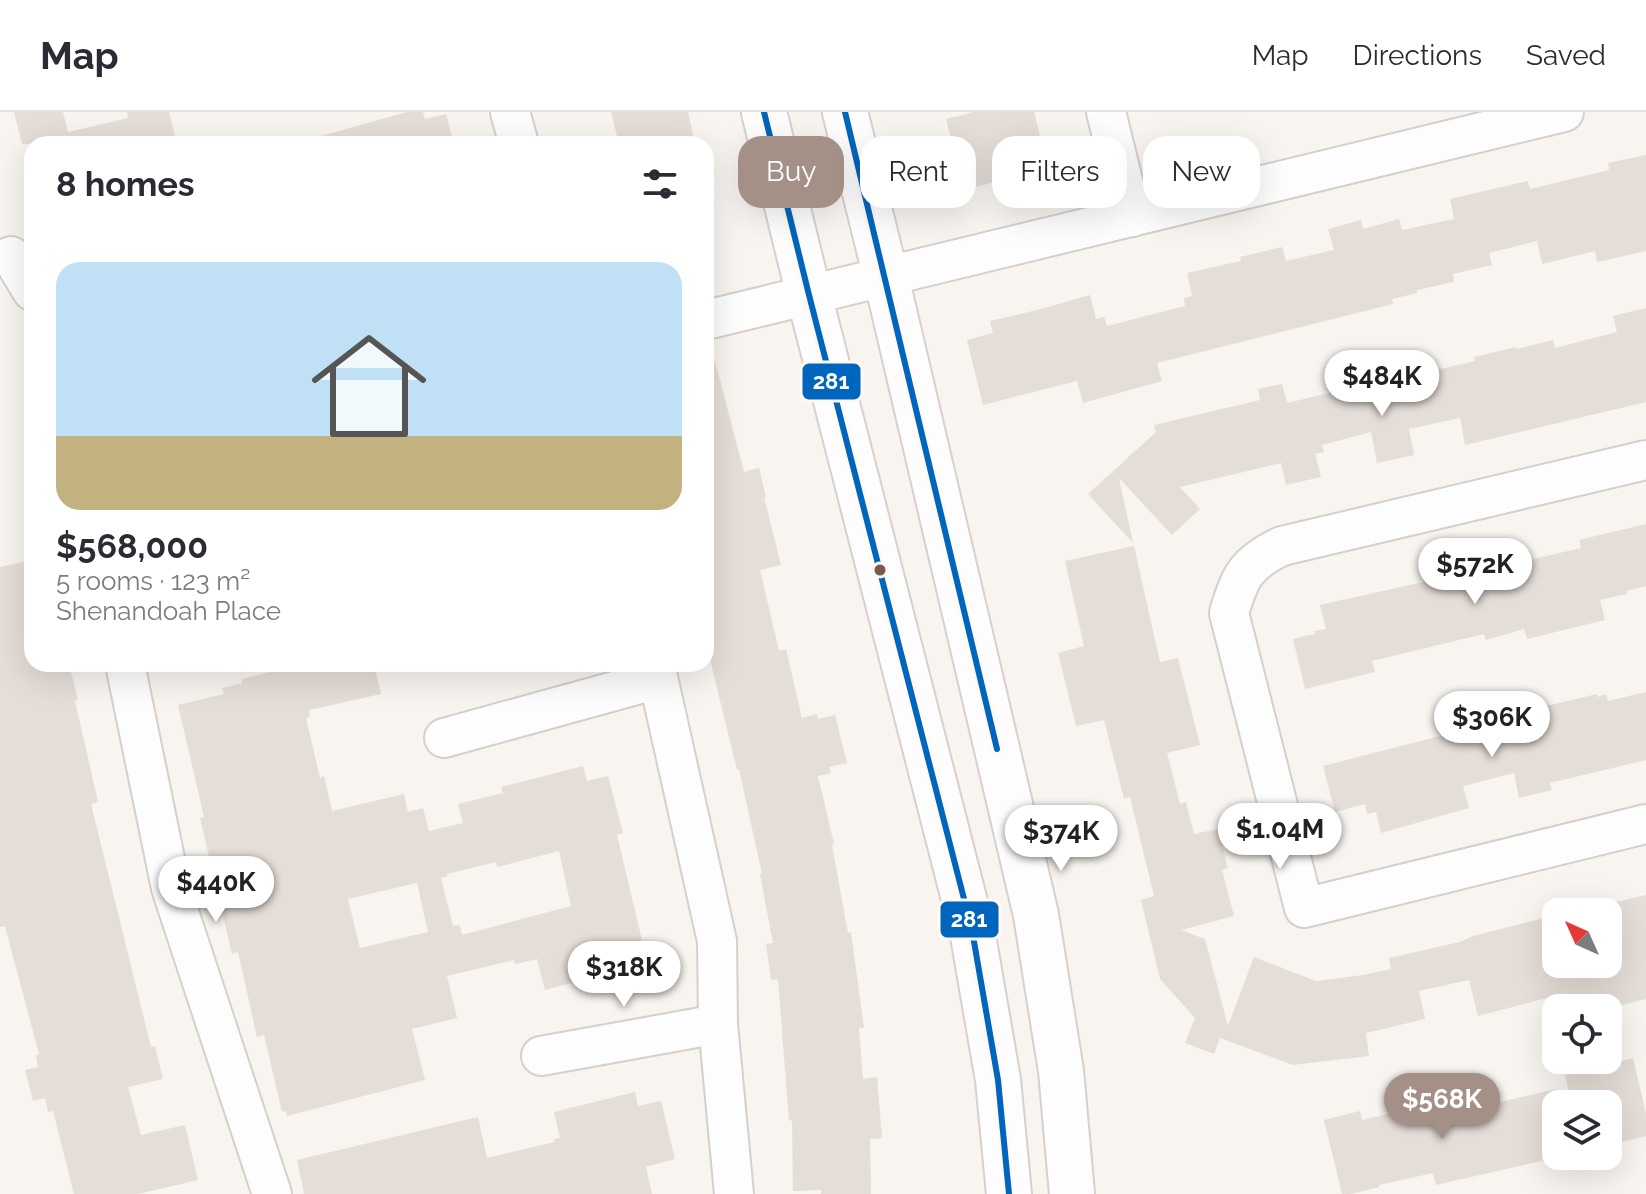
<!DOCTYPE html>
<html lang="en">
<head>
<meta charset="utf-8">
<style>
	:root { --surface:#fff; --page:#f7f7f7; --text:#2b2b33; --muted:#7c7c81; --line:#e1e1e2; --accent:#a59087 }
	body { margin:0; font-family:Raleway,sans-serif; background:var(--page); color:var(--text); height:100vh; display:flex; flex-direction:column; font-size:30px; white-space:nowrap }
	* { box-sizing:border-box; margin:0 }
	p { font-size:26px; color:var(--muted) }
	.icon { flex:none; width:44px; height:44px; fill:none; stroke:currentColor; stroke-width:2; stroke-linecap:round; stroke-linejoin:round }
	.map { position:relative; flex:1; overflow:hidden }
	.side { position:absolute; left:24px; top:24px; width:690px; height:536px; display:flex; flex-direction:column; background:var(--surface); border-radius:24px; box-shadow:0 8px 32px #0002 }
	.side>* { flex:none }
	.hud { position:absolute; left:738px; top:24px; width:760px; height:72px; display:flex; gap:16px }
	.needle { width:52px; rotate:315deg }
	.tools { position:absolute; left:1542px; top:786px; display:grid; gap:16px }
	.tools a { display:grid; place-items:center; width:80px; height:80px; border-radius:16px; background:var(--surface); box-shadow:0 8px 32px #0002; font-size:40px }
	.price { position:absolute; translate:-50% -68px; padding:0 18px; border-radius:28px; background:#fff; color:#222; font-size:26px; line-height:52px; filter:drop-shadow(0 2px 4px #0008) }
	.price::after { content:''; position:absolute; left:50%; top:48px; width:24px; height:18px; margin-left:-12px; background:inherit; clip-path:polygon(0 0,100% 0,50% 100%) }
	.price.current { background:var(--accent); color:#fff }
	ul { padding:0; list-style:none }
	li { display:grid; align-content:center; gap:16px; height:424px; padding:0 32px }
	li span { display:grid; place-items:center; height:248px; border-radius:24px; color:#555 }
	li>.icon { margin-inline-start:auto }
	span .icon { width:144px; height:144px; fill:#fffc; stroke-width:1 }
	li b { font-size:34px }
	h2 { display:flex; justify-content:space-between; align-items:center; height:96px; padding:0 32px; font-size:34px }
	.chip { padding:0 28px; border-radius:24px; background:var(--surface); box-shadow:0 8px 32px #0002; font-size:28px; line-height:72px }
	.chip.current { background:var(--accent); color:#fff }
	header { display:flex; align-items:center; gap:48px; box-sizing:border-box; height:112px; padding:0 40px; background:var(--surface); border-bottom:2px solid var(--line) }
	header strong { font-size:38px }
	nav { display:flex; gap:44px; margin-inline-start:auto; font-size:28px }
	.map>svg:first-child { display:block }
	.building { fill:#e5ddd7; fill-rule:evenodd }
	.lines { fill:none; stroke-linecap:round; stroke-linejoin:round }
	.minor-casing { stroke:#d6d0cb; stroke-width:42 }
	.secondary-casing { stroke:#d8d0cc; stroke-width:48 }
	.minor { stroke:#fefdfd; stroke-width:38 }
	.secondary { stroke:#fefdfd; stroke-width:44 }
	.bus-1-casing { stroke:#fff9f3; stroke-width:12 }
	.bus-1 { stroke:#0065bd; stroke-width:6 }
	.bus-dot { fill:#785a4e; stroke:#fff9f3; stroke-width:3 }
	.line-badge { stroke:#fff9f3; stroke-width:3 }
	.badge-label { font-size:22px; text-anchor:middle; font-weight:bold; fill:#fff }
</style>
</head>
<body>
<header>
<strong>Map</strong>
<nav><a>Map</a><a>Directions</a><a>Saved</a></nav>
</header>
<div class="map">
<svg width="1646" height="1082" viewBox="0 0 1646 1082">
	<rect width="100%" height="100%" fill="#f8f4f0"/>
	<g class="building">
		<polygon points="14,0 63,0 68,20 128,6 127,0 169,0 177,32 22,32"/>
		<polygon points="407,0 423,0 425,7 446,2 454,32 322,32 321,24"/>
		<polygon points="611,0 688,0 695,32 619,32"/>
		<polygon points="974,0 1034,0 1040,24 1007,32 1014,65 964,78 946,7"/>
		<polygon points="1646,43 1646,139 1597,150 1595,139 1542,152 1537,129 1489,141 1492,153 1453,162 1454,170 1417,178 1417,181 1392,187 1393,192 1157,251 1162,269 1083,291 1077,269 983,293 967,228 993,221 990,209 1041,197 1090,183 1096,207 1104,205 1107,214 1185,194 1184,186 1192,184 1187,161 1241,149 1240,145 1282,135 1286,149 1334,138 1328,117 1361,108 1363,117 1399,107 1402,118 1454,107 1450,87 1528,69 1530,77 1609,58 1608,51"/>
		<polygon points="1646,196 1646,290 1465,333 1460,306 1409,317 1414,343 1377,351 1371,320 1322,333 1324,340 1315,342 1321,365 1286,373 1281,351 1180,375 1200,397 1172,423 1119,366 1133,431 1088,382 1156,320 1154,313 1260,288 1258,277 1282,272 1287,291 1410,262 1410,264 1475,249 1474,245 1516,235 1517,237 1553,228 1555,236 1617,220 1613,204"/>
		<polygon points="715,249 744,360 759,356 766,385 764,385 781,453 760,458 779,539 786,537 802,606 817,602 818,607 835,603 847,651 829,655 831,661 818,664 834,732 832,733 848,821 851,820 864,916 859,916 863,967 877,965 882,1026 870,1027 871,1082 821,1082 821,1078 793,1079 792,1008 789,1009 778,867 771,868 766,832 773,831 760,762 762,762 739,657 737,658 706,531 706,250"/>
		<polygon points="1646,412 1646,474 1626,479 1627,482 1600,488 1605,508 1527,527 1524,517 1486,528 1484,522 1372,549 1375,560 1305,577 1293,527 1315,522 1314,519 1326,517 1320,493 1428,469 1502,448 1504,454 1581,436 1579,428"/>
		<polygon points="1134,434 1160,550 1178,546 1200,633 1167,641 1180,692 1186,690 1194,722 1218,717 1228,756 1222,758 1234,804 1181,818 1205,827 1228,914 1254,845 1316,869 1363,863 1391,857 1389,846 1460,830 1473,824 1556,803 1556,852 1608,852 1608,792 1646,783 1646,887 1610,896 1570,896 1566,881 1478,904 1469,868 1419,879 1425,907 1366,921 1369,944 1293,953 1220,926 1214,942 1185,931 1195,906 1160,867 1141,788 1154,784 1130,685 1124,687 1104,608 1076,614 1058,541 1084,534 1065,449"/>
		<polygon points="32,448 32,552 69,552 78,588 75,589 98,690 91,692 151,935 155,934 163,967 128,975 141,1023 185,1013 198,1068 138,1082 74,1082 53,999 48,1000 45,986 33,989 25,958 38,955 36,943 39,942 5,814 0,815 0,455"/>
		<path d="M303,552H374L381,582L309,598L310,605L306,606L320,666L324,664L332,699L404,682L408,700L423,696L429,719L463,711L458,692L503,681L501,675L583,654L587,669L608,664L623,721L617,723L642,828L619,833L622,847L576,858L579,869L545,878L537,847L515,852L514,848L447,864L457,906L412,917L425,968L287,1004L286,999L282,1000L264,923L257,925L238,840L232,842L200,706L204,705L178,593L224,582L222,576L242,571V567ZM559,739L571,794L462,823L460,813L453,814L441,766L448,764L447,762L496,750L497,755ZM417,771L428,820L360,836L348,787Z"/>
		<polygon points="1646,580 1646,648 1550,671 1552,678 1519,686 1514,661 1463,674 1469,696 1381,721 1376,700 1367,702 1365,692 1335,700 1323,654 1526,602 1525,599 1597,582 1597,585 1606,582 1608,589"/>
		<polygon points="1633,946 1646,1001 1646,1024 1617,1031 1611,1007 1608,1008 1608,992 1572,992 1565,963"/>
		<polygon points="1556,977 1556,1036 1544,1039 1546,1048 1436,1073 1433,1061 1379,1073 1379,1075 1351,1082 1342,1082 1324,1008 1360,999 1362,1008 1459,985 1463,999"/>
		<polygon points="635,980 638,994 661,989 675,1047 646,1055 652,1082 304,1082 297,1048 478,1005 487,1046 555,1030 554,1027 560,1026 554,1000"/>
	</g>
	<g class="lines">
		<g class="minor-casing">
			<g id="minor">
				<polyline points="510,0 519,32"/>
				<polyline points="1106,0 1132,105"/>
				<polyline points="11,144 32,179"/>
				<polyline points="706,208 1564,0"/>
				<path d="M1646,348L1282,434C1246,451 1240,464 1229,501L1304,796L1646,712"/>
				<polyline points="125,552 171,776 272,1082"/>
				<polyline points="655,552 717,829 718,912 734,1082"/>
				<polyline points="444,626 658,567"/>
				<polyline points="541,944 718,912"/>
			</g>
		</g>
		<g class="secondary-casing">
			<g id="secondary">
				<polyline points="764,0 809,183 972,818 998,968 1009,1082"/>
				<polyline points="845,0 886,165 1036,803 1061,959 1072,1082"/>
			</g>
		</g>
		<use href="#minor" class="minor"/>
		<use href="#secondary" class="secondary"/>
		<g class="bus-1-casing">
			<g id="bus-1">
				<polyline points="764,0 809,183 972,818 998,968 1009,1082"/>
				<polyline points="845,0 997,637"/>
			</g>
		</g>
		<use href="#bus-1" class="bus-1"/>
	</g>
	<circle class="bus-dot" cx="880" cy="458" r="7"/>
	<g class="line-badge">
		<rect x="801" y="250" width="61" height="39" rx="8" fill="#0065bd"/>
		<rect x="939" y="788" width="61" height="39" rx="8" fill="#0065bd"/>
	</g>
	<g class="badge-label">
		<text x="831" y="277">281</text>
		<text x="969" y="815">281</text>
	</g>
</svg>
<div class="tools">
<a><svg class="needle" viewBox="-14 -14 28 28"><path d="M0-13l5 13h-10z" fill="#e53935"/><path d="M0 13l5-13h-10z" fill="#7c7c81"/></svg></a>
<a><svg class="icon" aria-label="locate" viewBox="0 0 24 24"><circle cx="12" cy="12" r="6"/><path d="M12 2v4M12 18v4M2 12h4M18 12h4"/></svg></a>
<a><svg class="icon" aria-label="layers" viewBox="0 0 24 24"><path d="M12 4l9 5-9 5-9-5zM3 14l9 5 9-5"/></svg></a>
</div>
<b class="price" style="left:1382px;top:306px">$484K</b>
<b class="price" style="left:1475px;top:494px">$572K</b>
<b class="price" style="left:1492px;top:647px">$306K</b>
<b class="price" style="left:1280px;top:759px">$1.04M</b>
<b class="price" style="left:1061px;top:761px">$374K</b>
<b class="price" style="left:216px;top:812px">$440K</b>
<b class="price" style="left:624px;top:897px">$318K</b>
<b class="price current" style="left:1442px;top:1029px">$568K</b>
<div class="hud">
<a class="chip current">Buy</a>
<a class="chip">Rent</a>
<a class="chip">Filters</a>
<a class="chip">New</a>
</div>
<section class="side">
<h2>8 homes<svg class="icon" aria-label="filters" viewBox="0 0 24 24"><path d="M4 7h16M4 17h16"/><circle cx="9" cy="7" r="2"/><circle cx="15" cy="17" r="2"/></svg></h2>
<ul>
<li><span style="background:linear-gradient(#bfe0f5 70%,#c2b280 0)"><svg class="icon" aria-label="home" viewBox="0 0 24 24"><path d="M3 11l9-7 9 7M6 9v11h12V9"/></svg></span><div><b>$568,000</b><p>5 rooms · 123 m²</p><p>Shenandoah Place</p></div></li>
</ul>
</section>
</div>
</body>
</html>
